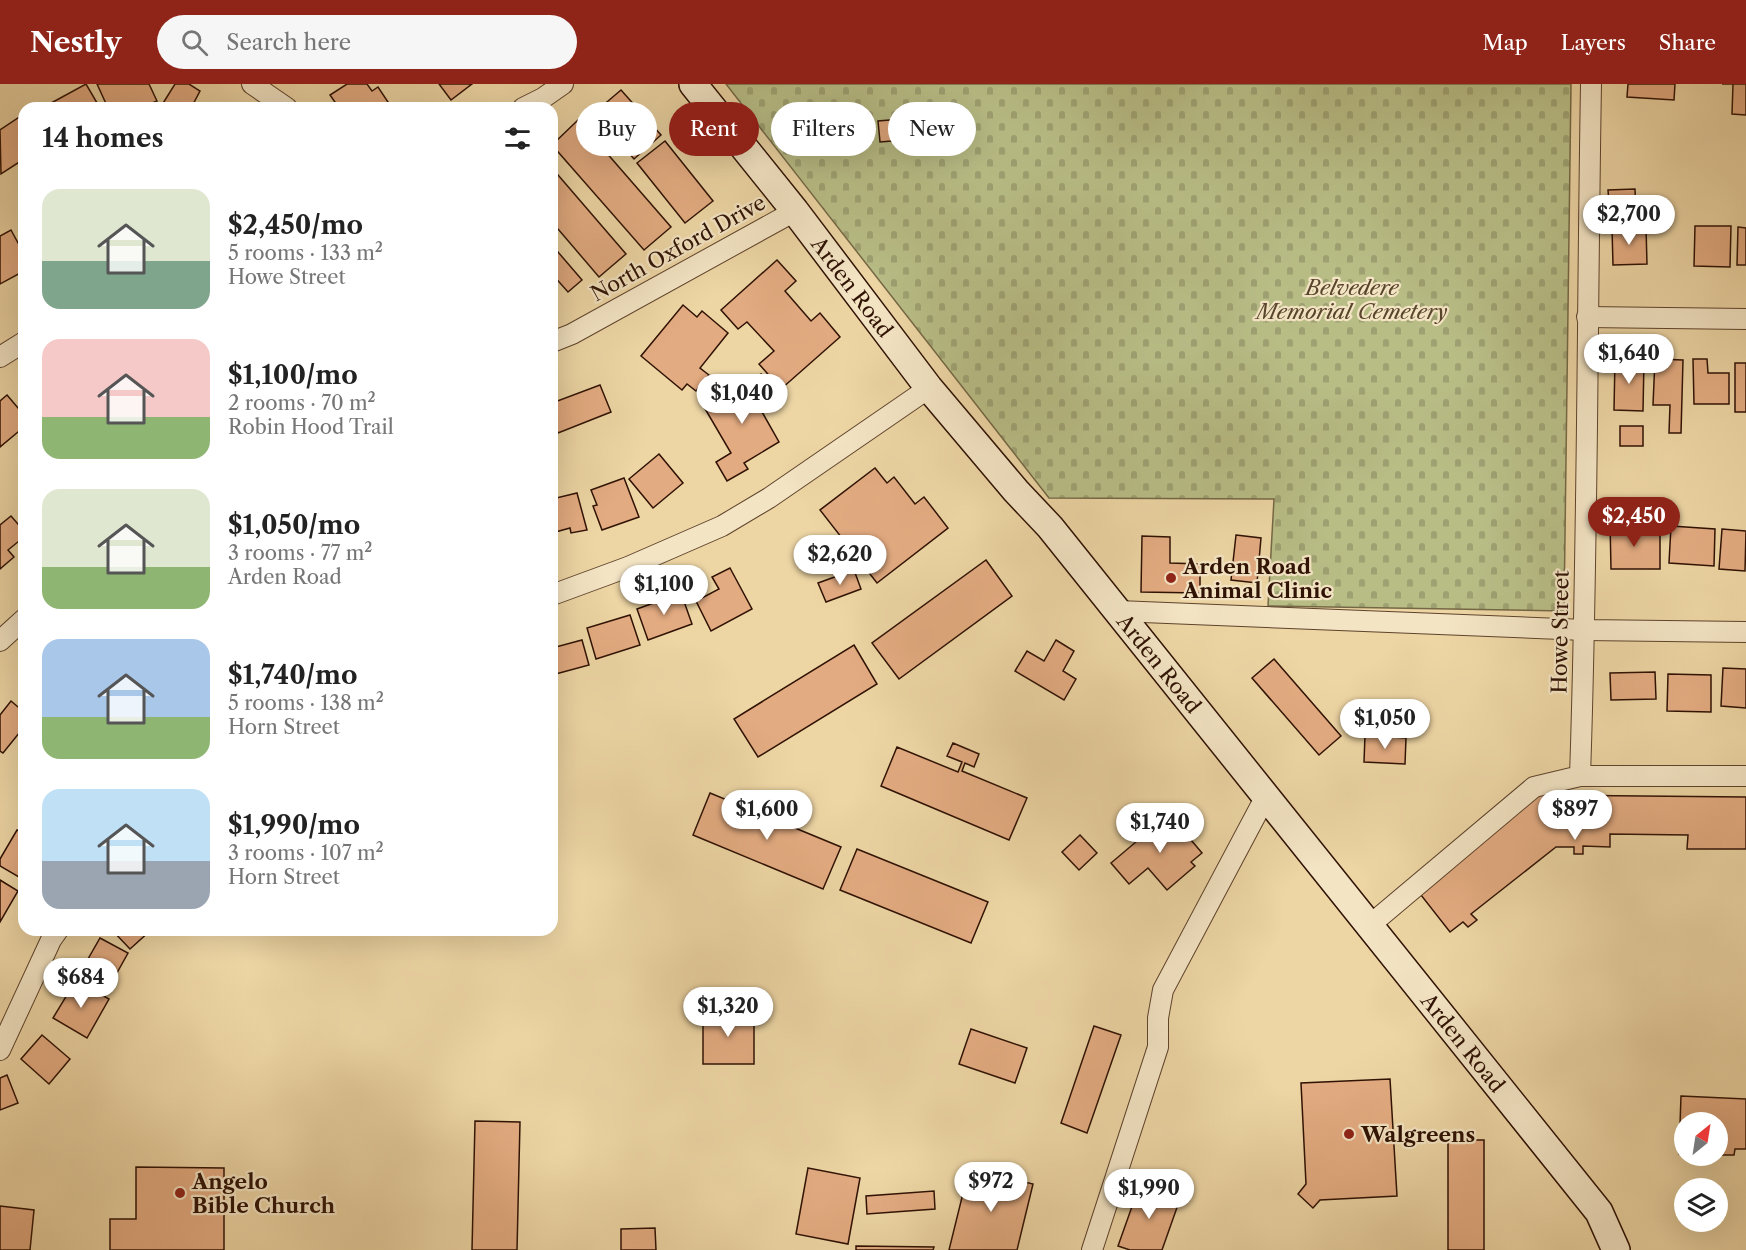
<!DOCTYPE html>
<html lang="en">
<head>
<meta charset="utf-8">
<style>
	:root { --surface:#fff; --page:#f6f6f6; --text:#222; --muted:#767676; --accent:#8f2418 }
	body { margin:0; font-family:"Libre Caslon Text",serif; background:var(--page); color:var(--text); height:100vh; display:flex; flex-direction:column; font-size:22px; white-space:nowrap }
	* { box-sizing:border-box; margin:0 }
	p { font-size:20px; color:var(--muted) }
	.icon { flex:none; width:33px; height:33px; fill:none; stroke:currentColor; stroke-width:2; stroke-linecap:round; stroke-linejoin:round }
	.map { position:relative; flex:1; overflow:hidden }
	.drawer { position:absolute; left:18px; top:18px; width:540px; height:834px; display:flex; flex-direction:column; background:var(--surface); border-radius:18px; box-shadow:0 6px 24px #0002 }
	.drawer>* { flex:none }
	.hud { position:absolute; left:576px; top:18px; width:570px; height:54px; display:flex; gap:12px }
	.needle { width:39px; rotate:30deg }
	.buttons { position:absolute; left:1674px; top:1028px; display:grid; gap:12px }
	.buttons a { display:grid; place-items:center; width:54px; height:54px; border-radius:50%; background:var(--surface); box-shadow:0 6px 24px #0002; font-size:30px }
	.price { position:absolute; translate:-50% -51px; padding:0 14px; border-radius:21px; background:#fff; color:#222; font-size:20px; line-height:39px; filter:drop-shadow(0 2px 3px #0008) }
	.price::after { content:''; position:absolute; left:50%; top:36px; width:18px; height:14px; margin-left:-9px; background:inherit; clip-path:polygon(0 0,100% 0,50% 100%) }
	.price.selected { background:var(--accent); color:#fff }
	ul { padding:0; list-style:none }
	li { display:flex; align-items:center; gap:18px; height:150px; padding:0 24px }
	li span { display:grid; place-items:center; flex:none; width:168px; height:120px; border-radius:18px; color:#555 }
	li>.icon { margin-inline-start:auto }
	span .icon { width:72px; height:72px; fill:#fffc; stroke-width:1 }
	li b { font-size:26px }
	h2 { display:flex; justify-content:space-between; align-items:center; height:72px; padding:0 24px; font-size:26px }
	.chip { padding:0 21px; border-radius:27px; background:var(--surface); box-shadow:0 6px 24px #0002; font-size:21px; line-height:54px }
	.chip.selected { background:var(--accent); color:#fff }
	header { display:flex; align-items:center; gap:36px; box-sizing:border-box; height:84px; padding:0 30px; background:var(--accent); color:#fff }
	header strong { font-size:28px }
	nav { display:flex; gap:33px; margin-inline-start:auto; font-size:21px }
	.search { width:420px; height:54px; background:var(--page); display:flex; align-items:center; gap:15px; box-sizing:border-box; padding:0 21px; border-radius:33px; color:var(--muted); font-size:22px }
	.map>svg:first-child { display:block }
	.cemetery { fill:url(#cemetery-stones); stroke:#746845; stroke-width:1.5 }
	.building { fill:#e3ab81; stroke:#2f1204; stroke-width:1.5 }
	.lines { fill:none; stroke-linecap:round; stroke-linejoin:round }
	.minor-casing { stroke:#5e432c; stroke-width:22 }
	.secondary-casing { stroke:#2f1204; stroke-width:30 }
	.minor { stroke:#f3e4c4; stroke-width:20 }
	.secondary { stroke:#f3e4c4; stroke-width:27 }
	.poi-dot { fill:#8f2418; stroke:#f3e4c4; stroke-width:2 }
	.labels { text-anchor:middle; dominant-baseline:central; stroke-width:4.5; stroke-linejoin:round; paint-order:stroke }
	.street-label { font-size:21px; fill:#2f1204; stroke:#f3e4c4 }
	.park-label { font-size:21px; font-style:italic; fill:#58452b; stroke:#f3e4c4 }
	.poi-label { font-size:21px; font-weight:bold; fill:#2f1204; stroke:#f3e4c4; text-anchor:start }
</style>
</head>
<body>
<header>
<strong>Nestly</strong>
<div class="search"><svg class="icon" aria-label="search" viewBox="0 0 24 24"><circle cx="10" cy="10" r="6"/><path d="M15 15l6 6"/></svg>Search here</div>
<nav><a>Map</a><a>Layers</a><a>Share</a></nav>
</header>
<div class="map">
<svg width="1746" height="1166" viewBox="0 0 1746 1166">
	<defs>
		<pattern id="cemetery-stones" width="16" height="16" patternUnits="userSpaceOnUse" patternTransform="scale(1.5)"><rect width="16" height="16" fill="#b8bd86"/><path d="M2 7V4a2 2 0 0 1 4 0v3zM10 15v-3a2 2 0 0 1 4 0v3z" fill="#9ea172"/></pattern>
	</defs>
	<rect width="100%" height="100%" fill="#edd5a4"/>
	<filter id="stains"><feTurbulence type="fractalNoise" baseFrequency=".00333" numOctaves="4"/><feColorMatrix values="0 0 0 0 .2 0 0 0 0 .09 0 0 0 0 .02 0 0 0 .5 -.17"/></filter>
	<radialGradient id="worn" r=".72"><stop offset=".6" stop-color="#630" stop-opacity="0"/><stop offset="1" stop-color="#630" stop-opacity=".3"/></radialGradient>
	<polygon class="cemetery" points="726,0 1571,0 1564,527 1268,522 1274,415 1049,414"/>
	<g class="building">
		<polygon points="86,0 100,24 42,24"/>
		<polygon points="97,0 149,0 157,17 140,24 108,24"/>
		<polygon points="175,0 189,0 200,7 191,24 160,24"/>
		<polygon points="347,0 367,0 372,7 378,3 392,24 339,24 330,11"/>
		<polygon points="439,0 472,0 451,16"/>
		<polygon points="1628,0 1675,0 1674,16 1627,13"/>
		<polygon points="1722,0 1746,0 1746,31 1732,30 1733,0"/>
		<polygon points="621,6 661,51 634,75 594,29"/>
		<polygon points="24,30 24,75 1,90 0,46"/>
		<polygon points="914,34 916,55 880,58 878,37"/>
		<polygon points="578,36 671,143 644,166 552,61"/>
		<polygon points="665,57 713,117 685,139 637,79"/>
		<polygon points="552,84 626,170 599,193 552,138"/>
		<polygon points="1635,105 1636,133 1610,134 1608,106"/>
		<polygon points="1695,142 1731,142 1730,183 1694,182"/>
		<polygon points="1646,143 1647,180 1613,181 1612,144"/>
		<polygon points="1738,143 1746,144 1746,181 1737,181"/>
		<polygon points="11,146 24,170 24,187 0,200 0,152"/>
		<polygon points="552,161 582,196 568,208 552,190"/>
		<polygon points="777,176 796,197 785,207 811,237 820,229 840,253 781,305 759,280 774,267 747,238 738,245 721,226"/>
		<polygon points="683,221 697,233 702,227 728,249 700,284 709,291 696,307 687,300 682,306 641,272"/>
		<polygon points="1615,275 1644,276 1643,327 1614,326"/>
		<polygon points="1655,275 1683,276 1681,349 1669,349 1670,321 1653,321"/>
		<polygon points="1693,275 1707,275 1708,289 1729,289 1729,320 1694,320"/>
		<rect x="1735" y="279" width="11" height="49"/>
		<polygon points="761,290 773,310 757,319 779,358 744,379 748,385 727,397 716,378 731,369 704,323"/>
		<polygon points="600,301 611,328 558,349 552,332 552,319"/>
		<polygon points="7,311 24,331 24,343 0,363 0,317"/>
		<rect x="1620" y="342" width="23" height="20"/>
		<polygon points="659,370 683,399 653,424 629,395"/>
		<polygon points="875,384 887,399 894,393 915,420 924,413 948,444 877,499 820,426"/>
		<polygon points="624,394 639,433 602,446 593,422 597,421 591,406"/>
		<polygon points="577,409 587,446 571,449 570,444 552,449 552,415"/>
		<polygon points="11,432 24,447 24,453 8,466 14,473 0,485 0,441"/>
		<polygon points="1610,438 1630,438 1630,449 1660,449 1660,485 1611,485"/>
		<polygon points="1671,442 1715,445 1714,482 1669,479"/>
		<polygon points="1722,445 1746,447 1745,487 1719,485"/>
		<polygon points="1236,451 1261,454 1257,499 1231,496"/>
		<polygon points="1142,452 1170,453 1170,479 1200,480 1200,509 1141,508"/>
		<polygon points="986,476 1012,512 899,595 872,559"/>
		<polygon points="730,484 752,525 711,547 696,517 719,505 712,493"/>
		<polygon points="854,486 861,505 826,518 818,499"/>
		<polygon points="681,509 692,540 648,556 637,525"/>
		<polygon points="630,531 640,561 596,575 587,544"/>
		<polygon points="582,556 589,581 552,591 552,564"/>
		<polygon points="1056,556 1074,567 1063,587 1076,595 1064,616 1015,587 1027,567 1044,577"/>
		<polygon points="854,561 877,600 758,673 734,635"/>
		<polygon points="1274,575 1341,652 1319,671 1252,594"/>
		<polygon points="1723,584 1746,585 1746,624 1721,622"/>
		<polygon points="1655,588 1656,615 1611,616 1610,589"/>
		<polygon points="1668,590 1711,591 1711,628 1667,627"/>
		<polygon points="11,617 24,628 24,643 3,669 0,667 0,631"/>
		<polygon points="1365,651 1406,654 1405,680 1364,678"/>
		<polygon points="953,659 979,670 974,683 965,679 962,687 1027,714 1009,756 881,702 897,663 958,688 962,678 947,672"/>
		<polygon points="710,709 841,763 823,805 693,751"/>
		<polygon points="1538,711 1746,713 1746,765 1687,765 1688,751 1610,750 1610,763 1583,762 1583,770 1574,770 1574,763 1556,763 1471,830 1477,836 1468,843 1463,838 1450,848 1417,806"/>
		<polygon points="1169,730 1202,769 1191,778 1195,782 1167,806 1148,784 1129,800 1111,779"/>
		<polygon points="17,746 24,749 24,796 0,782 0,775"/>
		<polygon points="1080,751 1097,769 1079,786 1062,768"/>
		<polygon points="857,765 988,818 971,859 840,806"/>
		<polygon points="0,796 18,807 0,838"/>
		<polygon points="112,846 151,846 130,865"/>
		<polygon points="100,854 128,869 108,905 80,889"/>
		<polygon points="76,896 109,915 87,954 53,934"/>
		<rect x="703" y="927" width="51" height="53"/>
		<polygon points="1094,942 1121,951 1087,1049 1061,1039"/>
		<polygon points="971,945 1027,964 1015,999 959,980"/>
		<polygon points="42,951 70,975 49,1000 21,975"/>
		<polygon points="7,991 18,1019 0,1026 0,994"/>
		<polygon points="1390,995 1397,1112 1320,1116 1313,1124 1298,1110 1306,1100 1301,999"/>
		<polygon points="1681,1012 1746,1015 1746,1065 1735,1065 1734,1071 1718,1071 1718,1038 1684,1038 1684,1070 1679,1070"/>
		<polygon points="475,1037 520,1038 517,1166 472,1166"/>
		<rect x="1448" y="1056" width="36" height="110"/>
		<polygon points="136,1083 224,1084 224,1166 110,1166 110,1135 136,1135"/>
		<polygon points="808,1084 860,1094 848,1160 796,1150"/>
		<polygon points="969,1085 1033,1100 1017,1166 949,1166"/>
		<polygon points="1140,1100 1180,1115 1162,1166 1130,1166 1118,1162"/>
		<polygon points="934,1107 935,1125 867,1130 866,1112"/>
		<polygon points="0,1122 34,1126 30,1166 0,1166"/>
		<polygon points="655,1144 656,1166 621,1166 621,1145"/>
		<polygon points="856,1162 934,1163 933,1166 856,1166"/>
	</g>
	<g class="lines">
		<g class="minor-casing">
			<g id="minor">
				<polyline points="252,0 287,24"/>
				<polyline points="523,24 543,14 563,0"/>
				<polyline points="1587,233 1746,235"/>
				<polyline points="552,258 572,250 795,127"/>
				<polyline points="0,273 24,258"/>
				<polyline points="552,511 628,483 722,442 769,414 929,304"/>
				<polyline points="1118,527 1585,546 1746,548"/>
				<polyline points="0,557 24,535"/>
				<polyline points="1580,692 1746,692"/>
				<path d="M1370,841L1534,703L1580,692C1588,461 1587,231 1591,0"/>
				<polyline points="0,966 51,856 58,846"/>
				<polyline points="1092,1166 1158,963 1158,934 1163,906 1266,712"/>
			</g>
		</g>
		<g class="secondary-casing">
			<g id="secondary">
				<path id="s1" d="M693,0L795,127L929,304L1016,407L1050,443L1599,1128L1616,1166"/>
			</g>
		</g>
		<use href="#minor" class="minor"/>
		<use href="#secondary" class="secondary"/>
	</g>
	<g class="poi-dot">
		<circle cx="1171" cy="494" r="6"/>
		<circle cx="1349" cy="1050" r="6"/>
		<circle cx="180" cy="1109" r="6"/>
	</g>
	<g class="labels">
		<g class="street-label">
			<text transform="translate(678 164) rotate(-29)">North Oxford Drive</text>
			<text stroke="none"><textPath href="#s1" startOffset="258">Arden Road</textPath></text>
			<text transform="translate(1560 548) rotate(-89)">Howe Street</text>
			<text stroke="none"><textPath href="#s1" startOffset="744">Arden Road</textPath></text>
			<text stroke="none"><textPath href="#s1" startOffset="1230">Arden Road</textPath></text>
		</g>
		<g class="park-label">
			<text x="1352" y="203">Belvedere<tspan x="1352" dy="24">Memorial Cemetery</tspan></text>
		</g>
		<g class="poi-label">
			<text x="1183" y="482">Arden Road<tspan x="1183" dy="24">Animal Clinic</tspan></text>
			<text x="1361" y="1050">Walgreens</text>
			<text x="192" y="1097">Angelo<tspan x="192" dy="24">Bible Church</tspan></text>
		</g>
	</g>
	<rect width="100%" height="100%" filter="url(#stains)"/>
	<rect width="100%" height="100%" fill="url(#worn)"/>
</svg>
<div class="buttons">
<a><svg class="needle" viewBox="-14 -14 28 28"><path d="M0-13l5 13h-10z" fill="#e53935"/><path d="M0 13l5-13h-10z" fill="#767676"/></svg></a>
<a><svg class="icon" aria-label="layers" viewBox="0 0 24 24"><path d="M12 4l9 5-9 5-9-5zM3 14l9 5 9-5"/></svg></a>
</div>
<b class="price" style="left:1629px;top:162px">$2,700</b>
<b class="price" style="left:1629px;top:301px">$1,640</b>
<b class="price" style="left:742px;top:341px">$1,040</b>
<b class="price selected" style="left:1634px;top:464px">$2,450</b>
<b class="price" style="left:840px;top:502px">$2,620</b>
<b class="price" style="left:664px;top:532px">$1,100</b>
<b class="price" style="left:1385px;top:666px">$1,050</b>
<b class="price" style="left:767px;top:757px">$1,600</b>
<b class="price" style="left:1575px;top:757px">$897</b>
<b class="price" style="left:1160px;top:770px">$1,740</b>
<b class="price" style="left:81px;top:925px">$684</b>
<b class="price" style="left:728px;top:954px">$1,320</b>
<b class="price" style="left:991px;top:1129px">$972</b>
<b class="price" style="left:1149px;top:1136px">$1,990</b>
<div class="hud">
<a class="chip">Buy</a>
<a class="chip selected">Rent</a>
<a class="chip">Filters</a>
<a class="chip">New</a>
</div>
<section class="drawer">
<h2>14 homes<svg class="icon" aria-label="filters" viewBox="0 0 24 24"><path d="M4 7h16M4 17h16"/><circle cx="9" cy="7" r="2"/><circle cx="15" cy="17" r="2"/></svg></h2>
<ul>
<li><span style="background:linear-gradient(#dfe7d0 60%,#7fa58c 0)"><svg class="icon" aria-label="home" viewBox="0 0 24 24"><path d="M3 11l9-7 9 7M6 9v11h12V9"/></svg></span><div><b>$2,450/mo</b><p>5 rooms · 133 m²</p><p>Howe Street</p></div></li>
<li><span style="background:linear-gradient(#f6c9c9 65%,#8fb573 0)"><svg class="icon" aria-label="home" viewBox="0 0 24 24"><path d="M3 11l9-7 9 7M6 9v11h12V9"/></svg></span><div><b>$1,100/mo</b><p>2 rooms · 70 m²</p><p>Robin Hood Trail</p></div></li>
<li><span style="background:linear-gradient(#dfe7d0 65%,#8fb573 0)"><svg class="icon" aria-label="home" viewBox="0 0 24 24"><path d="M3 11l9-7 9 7M6 9v11h12V9"/></svg></span><div><b>$1,050/mo</b><p>3 rooms · 77 m²</p><p>Arden Road</p></div></li>
<li><span style="background:linear-gradient(#a9c7e8 65%,#8fb573 0)"><svg class="icon" aria-label="home" viewBox="0 0 24 24"><path d="M3 11l9-7 9 7M6 9v11h12V9"/></svg></span><div><b>$1,740/mo</b><p>5 rooms · 138 m²</p><p>Horn Street</p></div></li>
<li><span style="background:linear-gradient(#bfe0f5 60%,#9aa5b1 0)"><svg class="icon" aria-label="home" viewBox="0 0 24 24"><path d="M3 11l9-7 9 7M6 9v11h12V9"/></svg></span><div><b>$1,990/mo</b><p>3 rooms · 107 m²</p><p>Horn Street</p></div></li>
</ul>
</section>
</div>
</body>
</html>
